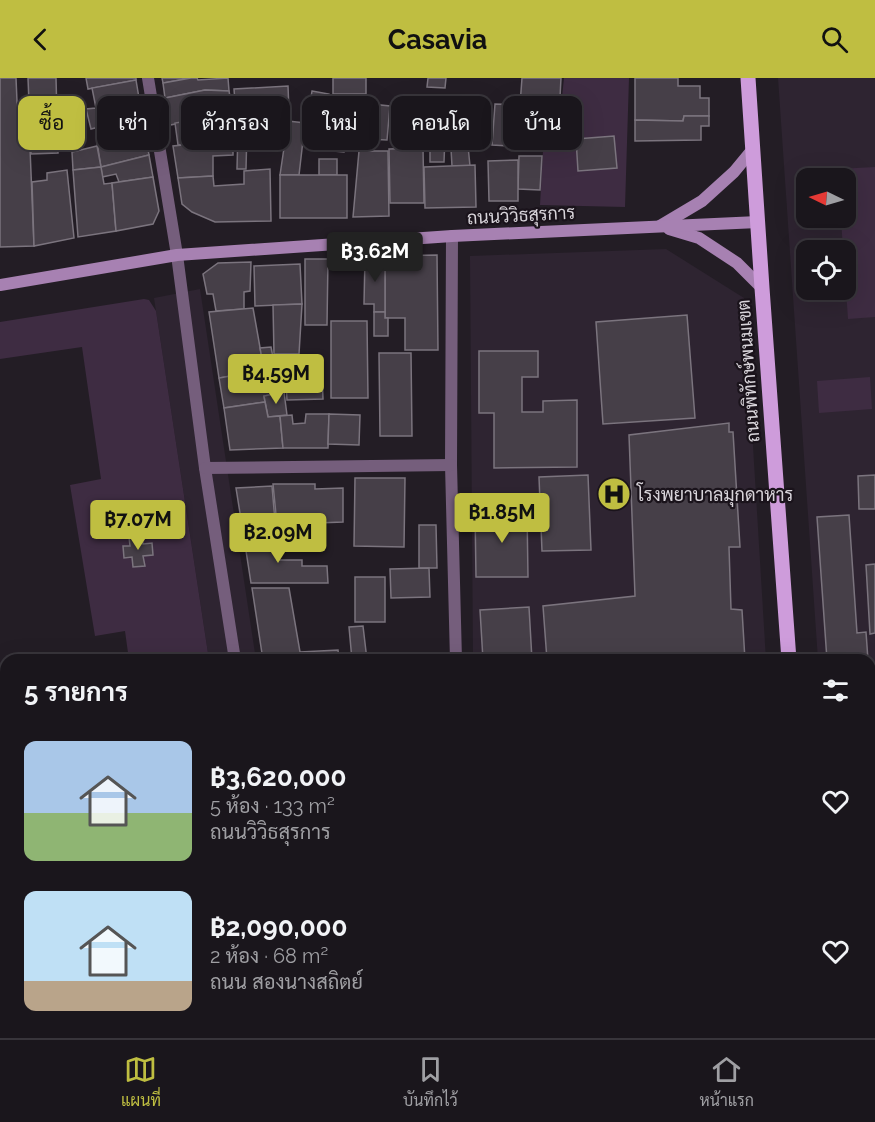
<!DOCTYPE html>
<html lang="th">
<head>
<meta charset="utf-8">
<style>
	:root { --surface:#1a161c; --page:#272329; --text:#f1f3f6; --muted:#9f9fa3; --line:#38353b; --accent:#bfbe41 }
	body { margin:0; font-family:Raleway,Sarabun,sans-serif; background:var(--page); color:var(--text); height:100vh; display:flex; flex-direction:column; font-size:22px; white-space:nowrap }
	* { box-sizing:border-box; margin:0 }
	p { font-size:20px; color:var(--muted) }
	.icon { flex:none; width:33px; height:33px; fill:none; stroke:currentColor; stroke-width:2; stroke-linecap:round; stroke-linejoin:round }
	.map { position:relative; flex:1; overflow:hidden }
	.details { position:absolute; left:0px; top:576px; width:876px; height:384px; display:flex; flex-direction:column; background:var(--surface); border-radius:18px 18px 0 0; box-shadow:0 6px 24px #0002,0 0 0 2px var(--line) }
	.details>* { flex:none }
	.hud { position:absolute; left:18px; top:18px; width:840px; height:54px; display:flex; gap:12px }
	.needle { width:39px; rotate:275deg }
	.tools { position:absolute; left:796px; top:90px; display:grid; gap:12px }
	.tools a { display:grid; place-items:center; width:60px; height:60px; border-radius:12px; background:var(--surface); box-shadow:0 6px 24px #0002,0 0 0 2px var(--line); font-size:30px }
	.price { position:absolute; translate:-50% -51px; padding:0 14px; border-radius:6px; background:var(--accent); color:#111; font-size:20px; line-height:39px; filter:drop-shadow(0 2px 3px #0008) }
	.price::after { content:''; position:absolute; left:50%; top:36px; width:18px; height:14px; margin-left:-9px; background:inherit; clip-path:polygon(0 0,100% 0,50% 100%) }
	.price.active { background:#222; color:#fff }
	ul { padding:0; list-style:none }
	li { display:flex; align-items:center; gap:18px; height:150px; padding:0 24px }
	li span { display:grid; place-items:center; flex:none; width:168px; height:120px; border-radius:12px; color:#555 }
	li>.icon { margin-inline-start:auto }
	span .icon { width:72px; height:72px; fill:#fffc; stroke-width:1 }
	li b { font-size:26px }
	h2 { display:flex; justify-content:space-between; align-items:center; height:72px; padding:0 24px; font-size:26px }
	.tag { padding:0 21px; border-radius:12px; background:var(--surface); box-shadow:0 6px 24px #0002,0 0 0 2px var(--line); font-size:21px; line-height:54px }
	.tag.active { background:var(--accent); color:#111 }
	header { display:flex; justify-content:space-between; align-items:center; height:78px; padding:0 24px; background:var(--accent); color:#111; font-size:27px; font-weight:700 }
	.dock { display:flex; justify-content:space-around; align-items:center; height:84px; border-top:2px solid var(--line); background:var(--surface); font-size:16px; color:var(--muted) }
	.dock a { display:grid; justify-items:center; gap:3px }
	.dock .active { color:var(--accent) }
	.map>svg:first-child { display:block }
	.built { fill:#2e2431; fill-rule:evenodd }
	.green { fill:#3e2c42 }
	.building { fill:#463f48; stroke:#7b747e; stroke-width:1.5 }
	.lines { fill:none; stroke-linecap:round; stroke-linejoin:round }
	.street { stroke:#755e7c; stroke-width:12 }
	.secondary { stroke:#a781b2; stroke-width:12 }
	.primary { stroke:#ce9cdb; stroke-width:15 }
	.labels { text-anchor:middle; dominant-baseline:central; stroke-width:4.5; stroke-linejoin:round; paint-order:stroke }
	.street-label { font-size:18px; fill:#d8d4da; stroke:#1a131b }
	.poi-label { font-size:18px; fill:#d8d4da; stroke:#1a131b; text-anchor:start }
</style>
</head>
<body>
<header><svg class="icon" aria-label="back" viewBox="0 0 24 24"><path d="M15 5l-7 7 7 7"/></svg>Casavia<svg class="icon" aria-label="search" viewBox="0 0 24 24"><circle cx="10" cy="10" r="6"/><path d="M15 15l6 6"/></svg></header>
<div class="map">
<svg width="875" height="960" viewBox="0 0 875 960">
	<rect width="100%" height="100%" fill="#231d25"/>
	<g class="built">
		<path d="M778,0H875V608H870V582H818ZM807,100H846V140H807ZM807,172H846V212H807Z"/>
		<polygon points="666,171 744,220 766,582 473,582 470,178"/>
		<polygon points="200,211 256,582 209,582 154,220"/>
	</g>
	<g class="green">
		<polygon points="564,0 629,0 625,129 540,127 546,18 562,19"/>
		<polygon points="875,89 875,239 848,241 846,212 846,172 843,172 841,140 846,140 846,100 838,100 838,91"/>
		<polygon points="144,221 149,222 156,233 209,582 129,582 125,553 95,558 70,407 101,401 82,269 0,281 0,244"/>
		<polygon points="870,299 872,331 819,335 817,303"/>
		<polygon points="6,902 6,954 89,954 89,960 0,960 0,903"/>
		<polygon points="326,954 394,954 395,960 327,960"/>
	</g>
	<g class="building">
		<polygon points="0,0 16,0 18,47 29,46 34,168 0,169"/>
		<polygon points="28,0 56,0 58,75 31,76"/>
		<polygon points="86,0 136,0 136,2 88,11"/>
		<polygon points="162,0 191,0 163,5"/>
		<polygon points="191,0 197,0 198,2 228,0 229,13 205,12 165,20 163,5"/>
		<rect x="333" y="0" width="33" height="16"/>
		<polygon points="428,0 446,0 445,10 427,9"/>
		<polygon points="522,0 561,0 560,19 546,18 545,28 520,27"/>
		<polygon points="635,0 678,0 678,8 700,8 700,20 709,20 709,38 684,38 683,43 635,42"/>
		<polygon points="136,2 142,38 91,51 86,31 96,30 92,10"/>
		<polygon points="288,8 289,33 236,37 234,11"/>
		<polygon points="205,12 229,13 233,35 170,47 165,20"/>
		<polygon points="312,13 329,16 324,55 306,52"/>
		<polygon points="334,21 371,26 368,51 349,48 350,42 331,38"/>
		<polygon points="371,26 390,28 387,62 367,61"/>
		<polygon points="495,26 545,28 543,70 492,67"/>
		<polygon points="428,32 446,32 444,84 430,84 430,67 421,67 422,49 427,49"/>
		<polygon points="289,33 287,49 238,52 236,37"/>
		<polygon points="228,36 230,62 178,67 175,45"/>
		<polygon points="142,38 149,77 101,89 97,64 111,60 107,47"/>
		<polygon points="684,38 709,38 709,48 701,48 701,62 635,63 635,42 683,43"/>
		<polygon points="445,39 462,40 460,68 468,68 470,88 452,88 451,71 445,70"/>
		<polygon points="288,43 305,45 299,97 280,97"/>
		<polygon points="324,51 346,53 344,74 322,72"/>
		<polygon points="238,52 247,52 246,91 237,91"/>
		<polygon points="614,58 617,90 578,93 576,61"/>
		<polygon points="233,62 233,77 213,78 213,98 178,100 173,68"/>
		<polygon points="97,68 101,89 73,92 72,74"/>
		<polygon points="423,70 424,125 390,125 389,71"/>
		<polygon points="359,73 388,73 389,138 353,139"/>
		<polygon points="149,77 153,99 119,104 116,96 102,99 101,89"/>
		<polygon points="519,78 542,78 540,112 518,111"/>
		<rect x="319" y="81" width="18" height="16"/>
		<polygon points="518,82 518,123 489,123 488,83"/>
		<polygon points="475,87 476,129 425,130 424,89"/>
		<polygon points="101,89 104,106 112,105 116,153 78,159 73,92"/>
		<polygon points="270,91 271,143 215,144 192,134 182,126 178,100 213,98 214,108 244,106 244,93"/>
		<polygon points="67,92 74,160 34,168 32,104 47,102 47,95"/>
		<rect x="280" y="97" width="67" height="43"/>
		<polygon points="153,99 159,133 153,146 116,153 112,105"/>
		<polygon points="437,177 438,272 405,272 405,240 385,240 385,178"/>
		<polygon points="385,178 385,234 374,234 374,226 364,226 365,179"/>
		<polygon points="305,181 328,181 327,247 305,247"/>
		<polygon points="251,184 250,213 244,214 244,231 216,233 213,216 207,216 203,196 218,185"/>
		<polygon points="300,186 302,226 255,228 254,188"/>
		<polygon points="302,226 299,276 274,276 273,227"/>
		<polygon points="253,230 264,292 219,300 209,234"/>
		<polygon points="374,234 385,234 385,240 388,240 388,258 374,258"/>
		<polygon points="687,237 695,340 603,346 596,244"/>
		<polygon points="331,243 367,243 368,320 331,320"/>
		<polygon points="271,269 275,290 264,292 260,270"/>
		<polygon points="479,273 538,273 538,299 522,299 522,334 543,334 543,323 577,322 577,389 494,390 494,335 479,335"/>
		<polygon points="379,275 411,275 412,358 380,358"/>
		<polygon points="307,288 307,294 322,295 323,321 287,322 285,289"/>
		<polygon points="275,290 279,315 264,318 265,324 224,330 219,300"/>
		<polygon points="284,314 287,337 268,339 264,318"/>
		<polygon points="265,324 268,339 280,338 283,370 230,372 224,330"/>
		<polygon points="306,336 329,336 328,370 283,370 280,338 292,337 293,346 305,345"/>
		<polygon points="329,336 360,337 359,367 328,366"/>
		<polygon points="729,345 729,354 733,354 740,469 729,469 731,531 742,532 745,582 547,582 543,528 635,518 629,357"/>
		<polygon points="588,397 591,472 542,473 539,399"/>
		<polygon points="875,397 875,431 859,431 858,398"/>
		<polygon points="355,400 405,400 404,469 354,468"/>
		<polygon points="273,406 315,406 315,411 343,410 343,444 317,445 318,456 278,457"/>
		<polygon points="272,408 276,455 244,460 236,410"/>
		<polygon points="527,432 528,499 476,499 475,433"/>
		<polygon points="849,437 857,555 866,554 868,582 827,582 817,439"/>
		<polygon points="419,447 436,447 437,490 419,490"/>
		<polygon points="276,455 277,482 302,482 302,488 327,488 328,505 251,505 244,460"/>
		<polygon points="142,457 143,466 152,465 153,477 143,478 145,488 133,489 132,479 124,480 123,468 130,468 129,459"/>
		<polygon points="875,486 875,555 870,556 866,487"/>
		<polygon points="429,490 430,519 391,520 390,491"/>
		<rect x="355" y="499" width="30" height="45"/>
		<polygon points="252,510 289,510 300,574 338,572 339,582 263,582"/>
		<polygon points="529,529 532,582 483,582 480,532"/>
		<polygon points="363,548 367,582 352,582 349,549"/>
		<polygon points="875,644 875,668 872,668 873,645"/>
		<polygon points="870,693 875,693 875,723 870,724"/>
		<polygon points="875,723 875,751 870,751 870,724"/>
		<rect x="870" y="763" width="5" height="21"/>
		<polygon points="870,784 875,784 875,816 870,817"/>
		<polygon points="875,816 875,839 870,839 870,817"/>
		<polygon points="0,824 6,824 6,850 0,851"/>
		<polygon points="6,850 6,893 0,893 0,851"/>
		<polygon points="870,856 875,856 875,868 870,869"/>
		<polygon points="875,868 875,896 870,896 870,869"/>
		<rect x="870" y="896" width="5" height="31"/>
		<polygon points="875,935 875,960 850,960 849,954 870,954 870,936"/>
	</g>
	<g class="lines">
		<g class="street">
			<polyline points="148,0 177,177 205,390 235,582"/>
			<polyline points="452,158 451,387 456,582"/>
			<polyline points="205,390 451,387"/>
			<polyline points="870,631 875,630"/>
			<polyline points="98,960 98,954"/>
			<polyline points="288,960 298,959"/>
			<polyline points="640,960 691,954"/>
		</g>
		<g class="secondary">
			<polyline points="660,148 702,123 734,94 753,71"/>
			<polyline points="669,151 699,160 737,185 762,210"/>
			<polyline points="0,207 177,177 452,158 758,144"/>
			<polyline points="0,769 6,769"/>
		</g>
		<g class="primary">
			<polyline points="748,0 762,210 789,582"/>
			<polyline points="820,954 821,960"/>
		</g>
	</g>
	<defs>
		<g id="hospital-disc" transform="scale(1.725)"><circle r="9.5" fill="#bfbe41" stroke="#1a131b"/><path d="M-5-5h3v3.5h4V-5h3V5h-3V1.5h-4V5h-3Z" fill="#111"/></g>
	</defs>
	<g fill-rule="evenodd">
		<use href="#hospital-disc" x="614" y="416"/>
	</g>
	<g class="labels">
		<g class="street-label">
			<text transform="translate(521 137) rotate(-3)">ถนนวิวิธสุรการ</text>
			<text transform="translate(748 293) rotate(-94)">ถนนพิทักษ์พนมเขต</text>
		</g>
		<g class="poi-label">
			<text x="637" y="416">โรงพยาบาลมุกดาหาร</text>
		</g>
	</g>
</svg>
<div class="tools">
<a><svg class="needle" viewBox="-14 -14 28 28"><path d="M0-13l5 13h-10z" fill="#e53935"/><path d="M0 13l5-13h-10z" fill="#9f9fa3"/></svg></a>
<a><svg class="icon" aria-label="locate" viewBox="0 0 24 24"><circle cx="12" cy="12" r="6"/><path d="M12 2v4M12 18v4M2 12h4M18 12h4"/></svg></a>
</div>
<b class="price active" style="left:375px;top:205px">฿3.62M</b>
<b class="price" style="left:276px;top:327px">฿4.59M</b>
<b class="price" style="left:502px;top:466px">฿1.85M</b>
<b class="price" style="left:138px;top:473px">฿7.07M</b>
<b class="price" style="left:278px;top:486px">฿2.09M</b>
<div class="hud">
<a class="tag active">ซื้อ</a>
<a class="tag">เช่า</a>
<a class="tag">ตัวกรอง</a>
<a class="tag">ใหม่</a>
<a class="tag">คอนโด</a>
<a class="tag">บ้าน</a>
</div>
<section class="details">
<h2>5 รายการ<svg class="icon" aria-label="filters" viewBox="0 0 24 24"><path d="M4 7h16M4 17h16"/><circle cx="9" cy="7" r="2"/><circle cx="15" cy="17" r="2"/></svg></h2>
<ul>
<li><span style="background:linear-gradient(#a9c7e8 60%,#8fb573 0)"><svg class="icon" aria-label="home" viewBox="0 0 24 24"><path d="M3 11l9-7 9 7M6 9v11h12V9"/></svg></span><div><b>฿3,620,000</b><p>5 ห้อง · 133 m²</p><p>ถนนวิวิธสุรการ</p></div><svg class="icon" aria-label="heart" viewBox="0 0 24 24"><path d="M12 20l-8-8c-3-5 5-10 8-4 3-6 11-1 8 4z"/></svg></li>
<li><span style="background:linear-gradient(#bfe0f5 75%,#b9a48a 0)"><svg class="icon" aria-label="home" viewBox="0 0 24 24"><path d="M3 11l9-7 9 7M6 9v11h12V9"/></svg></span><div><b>฿2,090,000</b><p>2 ห้อง · 68 m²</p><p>ถนน สองนางสถิตย์</p></div><svg class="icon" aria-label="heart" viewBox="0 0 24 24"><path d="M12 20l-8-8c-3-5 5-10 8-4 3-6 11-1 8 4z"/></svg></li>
</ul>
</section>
</div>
<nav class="dock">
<a class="active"><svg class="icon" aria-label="map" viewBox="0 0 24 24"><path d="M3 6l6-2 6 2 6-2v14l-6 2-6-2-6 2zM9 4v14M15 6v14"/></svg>แผนที่</a>
<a><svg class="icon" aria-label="saved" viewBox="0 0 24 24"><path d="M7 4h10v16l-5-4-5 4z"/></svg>บันทึกไว้</a>
<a><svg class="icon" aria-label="home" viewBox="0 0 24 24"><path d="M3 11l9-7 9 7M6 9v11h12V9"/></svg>หน้าแรก</a>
</nav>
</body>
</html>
